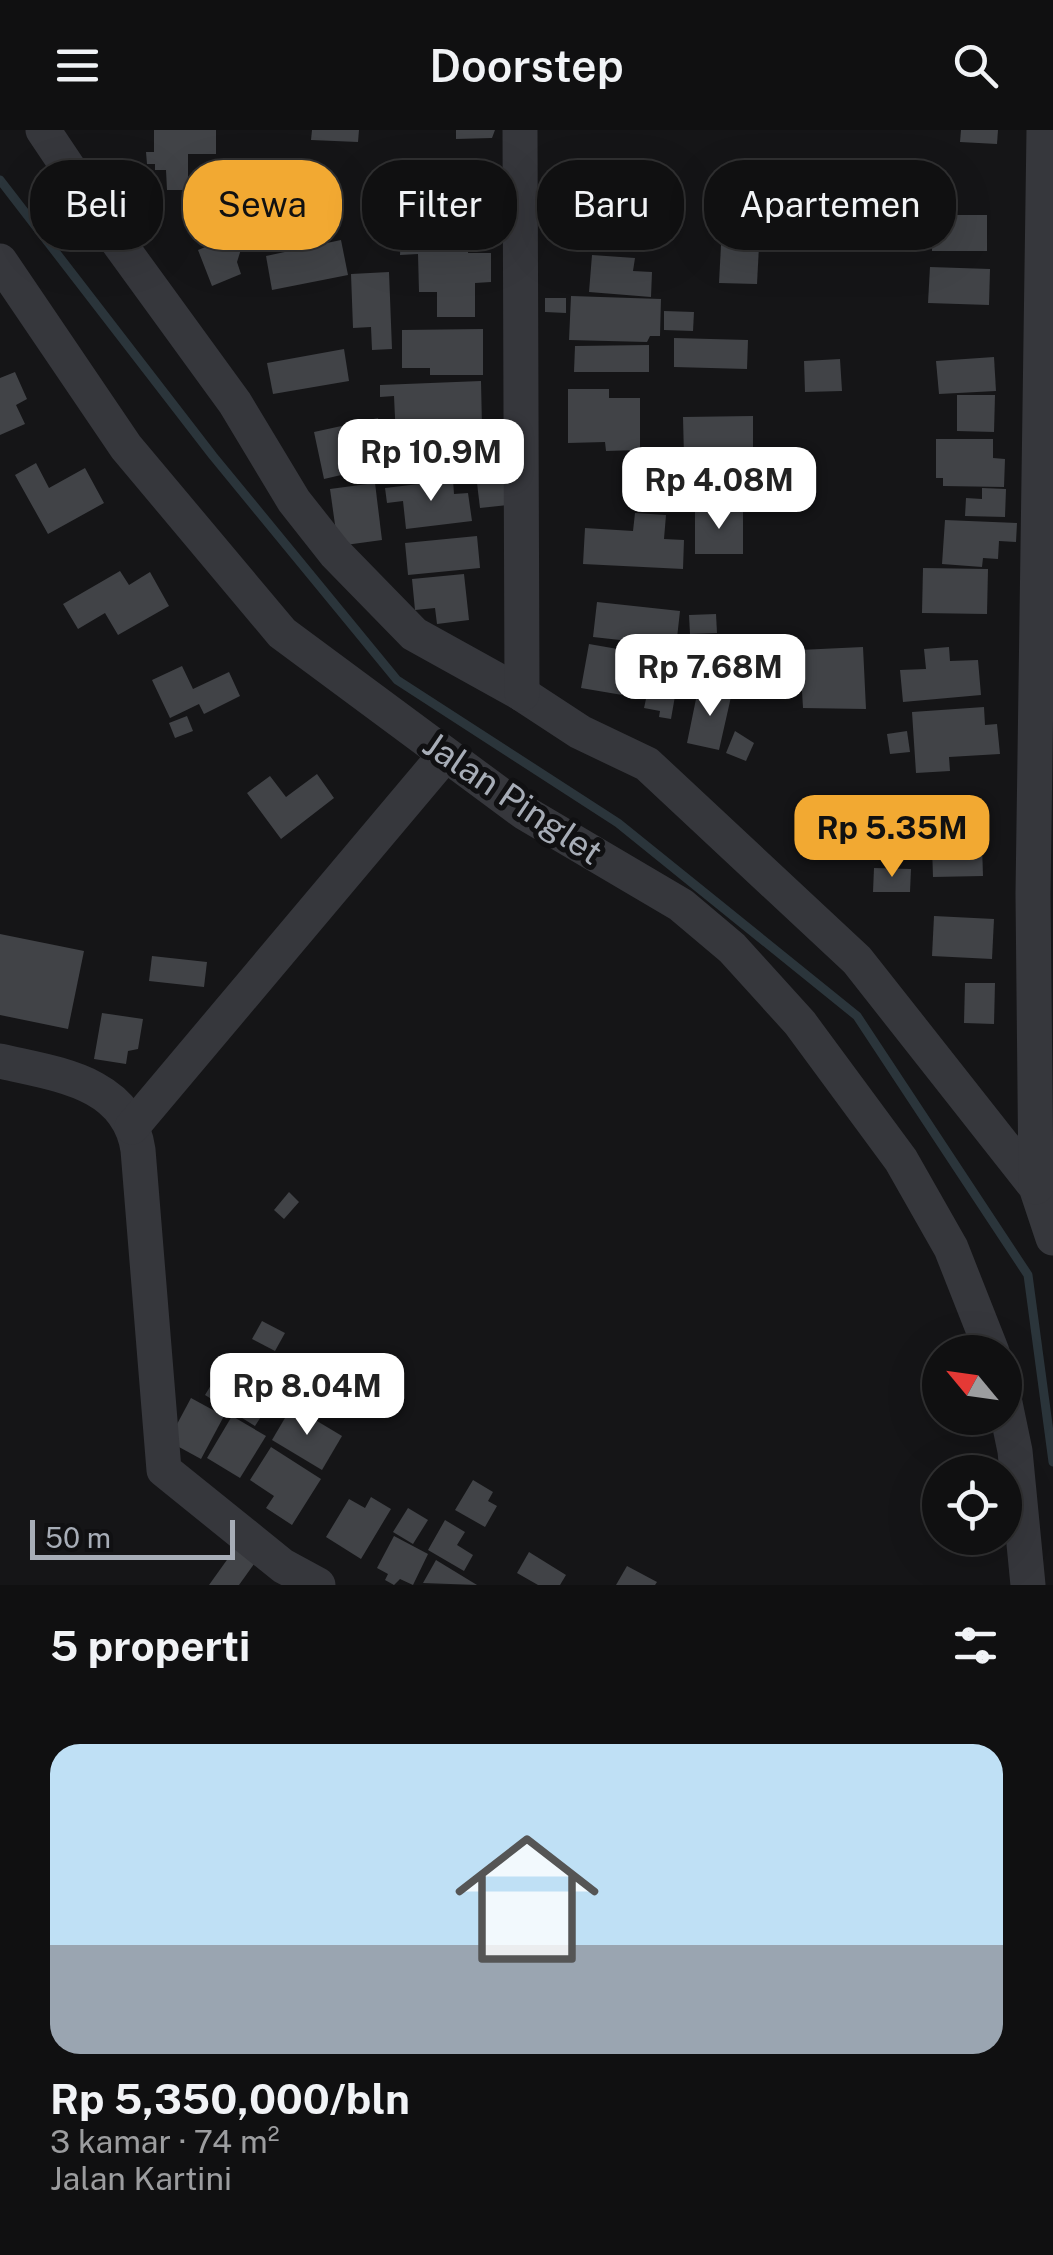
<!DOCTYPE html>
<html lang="id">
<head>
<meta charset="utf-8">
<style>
	:root { --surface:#101011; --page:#19191a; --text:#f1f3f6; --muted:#9c9d9f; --line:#303031; --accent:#f2a932 }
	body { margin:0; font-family:"Public Sans",sans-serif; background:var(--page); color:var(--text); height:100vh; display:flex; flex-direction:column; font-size:38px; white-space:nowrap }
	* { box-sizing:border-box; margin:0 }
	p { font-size:32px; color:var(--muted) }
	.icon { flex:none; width:55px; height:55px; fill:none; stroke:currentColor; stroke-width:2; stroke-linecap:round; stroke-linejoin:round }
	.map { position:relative; height:1455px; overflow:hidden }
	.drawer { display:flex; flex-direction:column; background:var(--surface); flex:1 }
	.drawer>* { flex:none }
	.hud { position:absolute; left:30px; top:30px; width:995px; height:90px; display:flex; gap:20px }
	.needle { width:65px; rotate:299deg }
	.fabs { position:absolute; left:922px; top:1205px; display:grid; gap:20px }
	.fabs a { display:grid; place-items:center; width:100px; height:100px; border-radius:50%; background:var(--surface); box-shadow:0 10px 40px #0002,0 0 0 2px var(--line); font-size:50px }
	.scale { position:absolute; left:30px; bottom:25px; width:205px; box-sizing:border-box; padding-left:10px; border:5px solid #a7adb7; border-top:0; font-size:28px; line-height:35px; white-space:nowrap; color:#a7adb7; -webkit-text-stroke:8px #101012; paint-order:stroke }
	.price { position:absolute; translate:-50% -85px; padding:0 22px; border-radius:20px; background:#fff; color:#222; font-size:32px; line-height:65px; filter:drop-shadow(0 2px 5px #0008) }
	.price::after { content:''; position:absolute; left:50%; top:60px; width:30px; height:22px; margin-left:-15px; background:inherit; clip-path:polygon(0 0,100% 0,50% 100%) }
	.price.current { background:var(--accent); color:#111 }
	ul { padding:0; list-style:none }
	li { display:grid; align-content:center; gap:20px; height:530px; padding:0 50px }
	li span { display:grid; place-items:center; height:310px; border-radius:30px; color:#555 }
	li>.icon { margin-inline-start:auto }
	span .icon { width:180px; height:180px; fill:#fffc; stroke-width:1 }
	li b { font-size:42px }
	h2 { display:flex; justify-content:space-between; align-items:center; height:120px; padding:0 50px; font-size:42px }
	.chip { padding:0 35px; border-radius:40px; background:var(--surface); box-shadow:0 10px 40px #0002,0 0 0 2px var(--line); font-size:35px; line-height:90px }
	.chip.current { background:var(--accent); color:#111 }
	header { display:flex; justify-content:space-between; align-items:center; height:130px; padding:0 50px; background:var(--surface); font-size:45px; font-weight:600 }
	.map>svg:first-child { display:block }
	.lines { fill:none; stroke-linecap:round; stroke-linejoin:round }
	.stream { stroke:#2b353b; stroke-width:9 }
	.building { fill:#414347 }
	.minor { stroke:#36373c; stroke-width:35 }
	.labels { text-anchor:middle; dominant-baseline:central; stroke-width:10; stroke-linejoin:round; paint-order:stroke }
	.street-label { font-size:35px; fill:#a7adb7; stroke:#101012 }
</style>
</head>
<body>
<header><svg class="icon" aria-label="menu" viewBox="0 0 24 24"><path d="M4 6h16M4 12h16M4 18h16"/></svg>Doorstep<svg class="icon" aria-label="search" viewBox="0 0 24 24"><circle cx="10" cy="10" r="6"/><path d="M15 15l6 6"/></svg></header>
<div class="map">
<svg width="1053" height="1455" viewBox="0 0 1053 1455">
	<rect width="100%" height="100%" fill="#151517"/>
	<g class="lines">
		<polyline class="stream" points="0,50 213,326 397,550 618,693 857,886 1028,1145 1053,1332"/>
	</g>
	<g class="building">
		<polygon points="154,0 216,0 216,24 188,24 188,60 167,60 166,40 155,40 155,34 147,34 146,22 154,22"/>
		<polygon points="312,0 359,0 358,12 311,10"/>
		<polygon points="456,0 495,0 492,8 456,9"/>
		<polygon points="961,0 998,0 997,14 960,12"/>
		<polygon points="572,78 640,78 639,109 621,108 620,113 571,112"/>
		<polygon points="727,78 756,81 754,104 725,102"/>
		<rect x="932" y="85" width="55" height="36"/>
		<polygon points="402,87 470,88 468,123 491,123 491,152 475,153 475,187 437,187 437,162 419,162 418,124 400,125"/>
		<polygon points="247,100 237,132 241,144 212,156 198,120"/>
		<polygon points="341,110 348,145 272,160 266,126"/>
		<polygon points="721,115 759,116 757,154 719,153"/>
		<polygon points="592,125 635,128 633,141 652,142 651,167 589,162"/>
		<polygon points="930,137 990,139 989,175 928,173"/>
		<polygon points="389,142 392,219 372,220 371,197 353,198 351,144"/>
		<polygon points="571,166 661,169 660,206 650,206 647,212 569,210"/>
		<polygon points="545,168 566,168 566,183 545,182"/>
		<polygon points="664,181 694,182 693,201 664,200"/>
		<polygon points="483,199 483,245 430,245 430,238 402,238 402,200"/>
		<polygon points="674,208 748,210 747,239 674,237"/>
		<polygon points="649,215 649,242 574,242 575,216"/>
		<polygon points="344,219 349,251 273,264 267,233"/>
		<polygon points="994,227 996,261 939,264 936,231"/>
		<polygon points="840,229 842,261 805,262 804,231"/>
		<polygon points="15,242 27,269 16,275 25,294 0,305 0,248"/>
		<polygon points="481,251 482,297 437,300 438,311 477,309 479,344 409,347 408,330 397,331 394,266 380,267 380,255"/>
		<polygon points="568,259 609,259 609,268 640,268 640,320 606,321 605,312 568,313"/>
		<polygon points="957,265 995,265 994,302 957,301"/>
		<polygon points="753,286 753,326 684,327 683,287"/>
		<polygon points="378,288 384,319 371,322 373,332 347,337 350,343 324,349 314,302"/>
		<polygon points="936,309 993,309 993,328 1005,329 1004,357 943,356 943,348 936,348"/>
		<polygon points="36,333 49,358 85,338 104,373 48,404 15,345"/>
		<polygon points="699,333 732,334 731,369 698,369"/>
		<polygon points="505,349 508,375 480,378 477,353"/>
		<polygon points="453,350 454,364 468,363 472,391 406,399 403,371 387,373 385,358"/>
		<polygon points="375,353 382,410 338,416 330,359"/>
		<polygon points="982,358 1006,359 1005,387 965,386 966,368 982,369"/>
		<rect x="695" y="381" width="48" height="43"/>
		<polygon points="635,383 666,385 664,409 684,410 683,439 583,434 585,398 633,401"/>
		<polygon points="945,390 1017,393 1016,412 999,411 998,429 983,428 982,437 942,434"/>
		<polygon points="477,406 480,438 408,445 405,413"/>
		<polygon points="923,438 988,439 987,484 922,483"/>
		<polygon points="120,441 129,455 150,442 169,476 118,505 105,483 78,499 63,474"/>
		<polygon points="464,444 469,490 437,494 435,478 415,480 412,449"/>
		<polygon points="597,472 680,481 675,526 637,521 638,512 593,507"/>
		<polygon points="716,484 717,503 690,504 689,485"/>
		<polygon points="589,514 692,532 685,568 675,566 671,589 659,587 660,581 644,578 646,569 581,558"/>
		<polygon points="863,517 866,579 803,578 802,561 782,562 780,532 800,530 799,520"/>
		<polygon points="949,517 950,531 978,530 981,565 903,572 900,540 926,539 924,519"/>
		<polygon points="182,536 193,559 229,542 240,566 204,584 199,574 170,588 152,550"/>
		<polygon points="715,554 733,558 719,620 687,613 696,569 711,572"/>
		<polygon points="984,577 985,595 997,594 1000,624 949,627 950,641 916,643 912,582"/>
		<polygon points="187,586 193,601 175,608 169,593"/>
		<polygon points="735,601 754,613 746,631 726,623"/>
		<polygon points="907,601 910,622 890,624 887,604"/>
		<polygon points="317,644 334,668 281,709 247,663 270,646 286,667"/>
		<polygon points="983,683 984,711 936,712 935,685"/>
		<polygon points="982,716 983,746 933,747 932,717"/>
		<polygon points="874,738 911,739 910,762 873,762"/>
		<polygon points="934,786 994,789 992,829 932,826"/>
		<polygon points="0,804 84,821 68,899 0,885"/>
		<polygon points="152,826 207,832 204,857 149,851"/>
		<polygon points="965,853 995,853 994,894 964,893"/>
		<polygon points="102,883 143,889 138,919 128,921 126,934 94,929"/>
		<polygon points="289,1062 299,1072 284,1089 274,1080"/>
		<polygon points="262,1191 285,1203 275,1221 252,1209"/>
		<polygon points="228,1227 260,1247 246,1270 264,1282 255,1296 205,1265"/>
		<polygon points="191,1268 224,1286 201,1329 168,1311"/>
		<polygon points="292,1276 342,1306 322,1340 272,1310"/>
		<polygon points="232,1286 266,1306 240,1348 207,1328"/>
		<polygon points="271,1317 321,1349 292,1395 266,1378 274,1366 250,1350"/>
		<polygon points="473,1350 493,1362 488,1371 497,1376 485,1397 455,1380"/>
		<polygon points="371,1367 391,1379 361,1429 326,1407 349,1369 365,1378"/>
		<polygon points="408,1378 428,1390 413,1414 393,1402"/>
		<polygon points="445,1390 465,1402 457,1415 473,1425 464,1441 428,1420"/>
		<polygon points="394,1406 428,1424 413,1455 400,1449 394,1455 385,1450 388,1444 377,1438"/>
		<polygon points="239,1413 259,1427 239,1455 209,1455"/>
		<polygon points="529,1422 566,1445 560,1455 538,1455 517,1443"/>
		<polygon points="436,1430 477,1455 423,1453"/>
		<polygon points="627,1436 657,1452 655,1455 616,1455"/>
	</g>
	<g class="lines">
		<g class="minor">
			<polyline points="43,0 118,112 235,273 294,371 335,423 414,504 522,564 580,602 647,634 857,830 1036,1057 1053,1108"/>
			<polyline points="520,0 522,564"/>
			<polyline points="0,131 126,317 282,503 525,683 681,775 732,818 800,893 901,1030 951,1118 992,1222"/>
			<path d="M0,931C55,944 128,951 138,1020L164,1340L283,1436L318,1455"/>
			<polyline points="132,997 445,625"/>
			<polyline points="1036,1057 1033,764 1044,0"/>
			<polyline points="1005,1273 1015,1321 1028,1455"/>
		</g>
	</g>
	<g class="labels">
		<g class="street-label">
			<text transform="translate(513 668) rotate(34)">Jalan Pinglet</text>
		</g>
	</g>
</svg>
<div class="fabs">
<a><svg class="needle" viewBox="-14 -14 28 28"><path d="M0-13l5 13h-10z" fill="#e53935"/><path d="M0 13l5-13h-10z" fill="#9c9d9f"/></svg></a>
<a><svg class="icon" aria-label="locate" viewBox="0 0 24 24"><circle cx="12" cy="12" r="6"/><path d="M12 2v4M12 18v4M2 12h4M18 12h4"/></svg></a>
</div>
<div class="scale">50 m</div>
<b class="price" style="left:431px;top:374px">Rp 10.9M</b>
<b class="price" style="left:719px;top:402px">Rp 4.08M</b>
<b class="price" style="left:710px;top:589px">Rp 7.68M</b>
<b class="price current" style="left:892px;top:750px">Rp 5.35M</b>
<b class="price" style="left:307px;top:1308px">Rp 8.04M</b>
<div class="hud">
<a class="chip">Beli</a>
<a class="chip current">Sewa</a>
<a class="chip">Filter</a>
<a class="chip">Baru</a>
<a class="chip">Apartemen</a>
</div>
</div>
<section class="drawer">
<h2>5 properti<svg class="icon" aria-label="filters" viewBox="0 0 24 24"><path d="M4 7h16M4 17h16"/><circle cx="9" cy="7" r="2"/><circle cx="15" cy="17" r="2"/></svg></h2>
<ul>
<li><span style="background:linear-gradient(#bfe0f5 65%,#9aa5b1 0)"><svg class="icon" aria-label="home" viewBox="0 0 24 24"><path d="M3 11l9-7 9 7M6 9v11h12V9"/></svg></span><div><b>Rp 5,350,000/bln</b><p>3 kamar · 74 m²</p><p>Jalan Kartini</p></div></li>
</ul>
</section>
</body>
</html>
